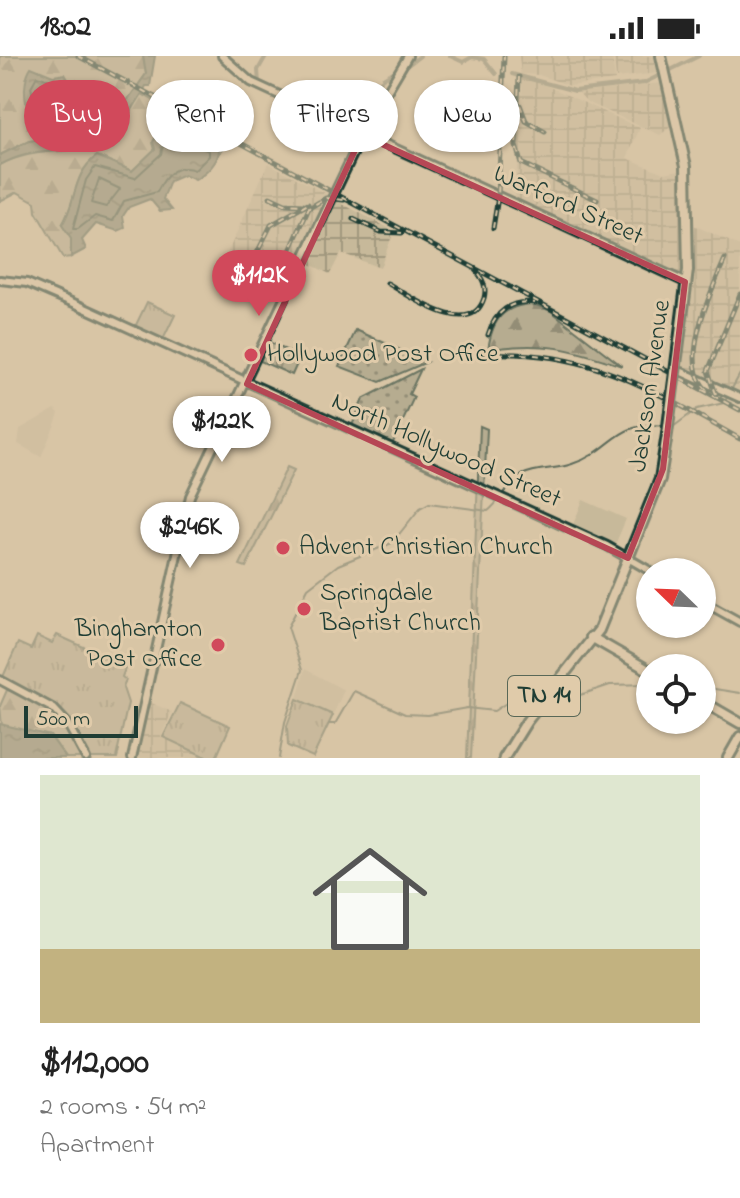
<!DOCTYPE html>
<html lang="en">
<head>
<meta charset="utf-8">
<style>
	:root { --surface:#fff; --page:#f6f6f6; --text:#222; --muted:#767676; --line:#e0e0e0; --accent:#d1495b }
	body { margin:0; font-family:"Indie Flower",sans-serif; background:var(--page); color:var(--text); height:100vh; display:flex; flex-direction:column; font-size:30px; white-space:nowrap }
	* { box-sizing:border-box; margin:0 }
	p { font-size:26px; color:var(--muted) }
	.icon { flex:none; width:44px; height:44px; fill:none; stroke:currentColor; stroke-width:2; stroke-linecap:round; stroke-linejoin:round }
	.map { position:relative; height:702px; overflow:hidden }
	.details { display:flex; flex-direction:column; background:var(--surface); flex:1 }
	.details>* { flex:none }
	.hud { position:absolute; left:24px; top:24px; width:692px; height:72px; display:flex; gap:16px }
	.needle { width:52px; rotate:293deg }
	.buttons { position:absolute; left:636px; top:502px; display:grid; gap:16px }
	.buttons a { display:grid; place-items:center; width:80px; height:80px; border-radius:50%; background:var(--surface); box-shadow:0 2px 6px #0004; font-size:40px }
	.scale { position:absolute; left:24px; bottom:20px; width:114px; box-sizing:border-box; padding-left:8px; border:4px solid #1f3d34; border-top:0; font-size:22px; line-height:28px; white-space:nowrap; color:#1f3d34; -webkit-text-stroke:6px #e0cbaa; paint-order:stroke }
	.price { position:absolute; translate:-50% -68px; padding:0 18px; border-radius:28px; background:#fff; color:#222; font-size:26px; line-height:52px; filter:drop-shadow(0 2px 4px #0008) }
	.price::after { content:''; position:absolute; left:50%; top:48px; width:24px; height:18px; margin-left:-12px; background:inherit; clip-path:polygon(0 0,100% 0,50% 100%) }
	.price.active { background:var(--accent); color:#fff }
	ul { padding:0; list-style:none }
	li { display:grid; align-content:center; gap:16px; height:424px; padding:0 40px }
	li+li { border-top:2px solid var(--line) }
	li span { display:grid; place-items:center; height:248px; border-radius:0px; color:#555 }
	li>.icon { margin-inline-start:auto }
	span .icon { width:144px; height:144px; fill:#fffc; stroke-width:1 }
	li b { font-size:34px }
	.pill { padding:0 28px; border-radius:36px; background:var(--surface); box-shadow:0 2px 6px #0004; font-size:28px; line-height:72px }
	.pill.active { background:var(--accent); color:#fff }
	.status { display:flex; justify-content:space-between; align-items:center; height:56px; padding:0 40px; background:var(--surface); direction:ltr }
	.status svg { height:22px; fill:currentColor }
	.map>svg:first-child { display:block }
	.built { fill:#c7b99a }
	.industrial { fill:url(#industrial-grid) }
	.grass { fill:url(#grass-dots); stroke:#6a7462; stroke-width:2 }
	.forest { fill:url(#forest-firs); stroke:#6a7462; stroke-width:2 }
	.park { fill:url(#park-tufts); stroke:#6a7462; stroke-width:2 }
	.water { fill:url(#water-ripples); stroke:#5f6c5b; stroke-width:2 }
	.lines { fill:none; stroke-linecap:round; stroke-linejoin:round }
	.shore { stroke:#4a5c4e; stroke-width:2 }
	.stream { stroke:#5f6c5b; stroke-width:2 }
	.canal { stroke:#8a8b75; stroke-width:4 }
	.secondary-casing { stroke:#1f3d34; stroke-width:12 }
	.primary-casing { stroke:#1f3d34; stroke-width:14 }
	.secondary { stroke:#e0cbaa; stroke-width:6 }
	.primary { stroke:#e0cbaa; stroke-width:8 }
	.rail-casing { stroke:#1f3d34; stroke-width:5 }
	.rail { stroke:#e0cbaa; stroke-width:2; stroke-dasharray:6; stroke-linecap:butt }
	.primary-bridge-casing { stroke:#1f3d34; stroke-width:14; stroke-linecap:butt }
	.primary-bridge { stroke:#e0cbaa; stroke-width:8 }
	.marked { fill:none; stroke:#b64755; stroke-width:6; stroke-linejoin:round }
	.poi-dot { fill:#d1495b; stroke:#e0cbaa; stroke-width:3 }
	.labels { text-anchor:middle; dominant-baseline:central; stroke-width:6; stroke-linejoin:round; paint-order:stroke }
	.shield { fill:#e0cbaa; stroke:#596857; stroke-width:2 }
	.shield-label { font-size:24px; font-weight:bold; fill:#1f3d34 }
	.street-label { font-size:26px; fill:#1f3d34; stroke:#e0cbaa }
	.poi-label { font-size:26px; fill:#1f3d34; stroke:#e0cbaa; text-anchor:start }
</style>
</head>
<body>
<div class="status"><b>18:02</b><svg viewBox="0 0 49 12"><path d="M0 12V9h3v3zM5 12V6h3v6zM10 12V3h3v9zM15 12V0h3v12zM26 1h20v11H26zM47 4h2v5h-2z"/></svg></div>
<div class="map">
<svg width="740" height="702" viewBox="0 0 740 702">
	<defs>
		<pattern id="industrial-grid" width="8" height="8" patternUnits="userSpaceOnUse" patternTransform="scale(2)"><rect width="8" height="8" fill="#c7b99a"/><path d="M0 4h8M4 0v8" fill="none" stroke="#a1987e"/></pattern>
		<pattern id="grass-dots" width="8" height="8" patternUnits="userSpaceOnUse" patternTransform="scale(2)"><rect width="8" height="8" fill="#b6ac90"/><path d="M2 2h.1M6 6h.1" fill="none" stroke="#938d76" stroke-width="1.8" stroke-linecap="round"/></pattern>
		<pattern id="forest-firs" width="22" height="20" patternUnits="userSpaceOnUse" patternTransform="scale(2)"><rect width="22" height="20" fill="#b6ac90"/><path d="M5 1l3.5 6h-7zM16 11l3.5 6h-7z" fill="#938d76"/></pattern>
		<pattern id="park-tufts" width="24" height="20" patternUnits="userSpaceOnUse" patternTransform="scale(2)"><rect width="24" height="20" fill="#b6ac90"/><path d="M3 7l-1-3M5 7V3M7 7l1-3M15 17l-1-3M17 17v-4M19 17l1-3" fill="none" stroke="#938d76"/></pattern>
		<pattern id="water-ripples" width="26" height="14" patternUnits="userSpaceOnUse" patternTransform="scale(2)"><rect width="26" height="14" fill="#8a8b75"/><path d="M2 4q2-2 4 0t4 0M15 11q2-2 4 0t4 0" fill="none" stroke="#707361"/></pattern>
	</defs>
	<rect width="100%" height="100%" fill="#d8c5a5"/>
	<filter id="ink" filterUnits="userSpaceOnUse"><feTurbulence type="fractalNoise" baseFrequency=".0125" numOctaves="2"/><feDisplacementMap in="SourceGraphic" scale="16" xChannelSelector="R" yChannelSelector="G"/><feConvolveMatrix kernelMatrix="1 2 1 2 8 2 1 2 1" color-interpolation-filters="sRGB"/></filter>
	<g filter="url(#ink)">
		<g class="built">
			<polygon points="55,353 59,357 56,366 41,401 18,388 20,373"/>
			<polygon points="583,444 626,463 615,489 572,471"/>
			<polygon points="305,613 344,634 333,659 297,642"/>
		</g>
		<g class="industrial">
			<polygon points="519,0 612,0 615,24 570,30 539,19 521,18"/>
			<polygon points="614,0 653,0 658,17 616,22"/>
			<polygon points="522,23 534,24 640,72 627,102 664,117 680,114 681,221 515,146"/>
			<polygon points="660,27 672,70 660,79 587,46 579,37"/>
			<polygon points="268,107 329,139 284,236 222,209"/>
			<polygon points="335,144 394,175 380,212 341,197 330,218 304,205"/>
			<polygon points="689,167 740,190 740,340 681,312 689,228"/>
			<polygon points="147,645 172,656 161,681 208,702 134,702"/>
		</g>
		<g class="grass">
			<polygon points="356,274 427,306 380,326 339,310"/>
			<polygon points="421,313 409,338 414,341 391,391 351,372 363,343"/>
		</g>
		<g class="forest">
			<polygon points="0,0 143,0 146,18 117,59 96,74 74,81 29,85 0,99"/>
			<path d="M142,38L228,85L220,97C208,75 180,76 159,76L153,86L155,93L132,115L97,100C72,117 77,146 62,169L71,182V201L63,202L36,156L35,146L17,136L0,145V109C42,86 87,105 122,69C130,61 134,48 142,38Z"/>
			<path d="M534,248L551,255L622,310C573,293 540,284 488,294C492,264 503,249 534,248Z"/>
			<polygon points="480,370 487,373 471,702 467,702"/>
			<polygon points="287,411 294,414 246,511 240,509"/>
			<polygon points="7,634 114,660 111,687 119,694 117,702 66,702 50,680 2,670 0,650"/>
		</g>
		<g class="park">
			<polygon points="147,246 175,259 162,286 134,273"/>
			<polygon points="267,285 300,301 292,319 258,304"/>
			<path d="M57,579L126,610L122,621L126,624L123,632L128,647L116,702H88C60,652 53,648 2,623L18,587L31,593L37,580L52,587Z"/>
			<polygon points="297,643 333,659 313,701 288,690 287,670"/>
			<polygon points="180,647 230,670 216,702 208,702 163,681"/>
		</g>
		<g class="water">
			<path d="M143,0H155L150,30H146C127,66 106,93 61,95C36,97 24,96 0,109V99L29,85L74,81L96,74L117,59L146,18Z"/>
			<path d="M31,11L53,20L65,18L82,48L76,66L71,69L63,57C57,59 51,63 45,63C20,63 22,24 31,11Z"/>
			<path d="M181,71L219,93C219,106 206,118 195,124L184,119L170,125L163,143L172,154L160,155L150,143L129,151L123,160L125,172L118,175L96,168L82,184L86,193L71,201V183L62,169C77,146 72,118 97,100L132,115L155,93L153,86L159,76Z"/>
			<polygon points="0,668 50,680 66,702 0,702"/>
		</g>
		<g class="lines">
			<g class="shore">
				<polygon points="37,20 62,28 71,49 42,54 35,48 31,31"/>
				<path d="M173,80L209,95V100L195,114C175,107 165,120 157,136L124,145L113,165L95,160L78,173H73L86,124L95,111L135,122L161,98L164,85Z"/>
				<polygon points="99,123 120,133 106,151 91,147"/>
			</g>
			<g class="stream">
				<polyline points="673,371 697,353 724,347 740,318"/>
				<polyline points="702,631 740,637"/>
				<polyline points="555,637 568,643 610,629 650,628"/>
				<polyline points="329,668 335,668 354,635 405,658 428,659 467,652 494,655 514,642"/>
				<path d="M279,702L285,666L302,614L288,571L308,532L338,509L392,487L420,452L429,447L488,455C501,445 507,428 522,419C537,411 557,414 572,408C615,394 614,364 666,370"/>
			</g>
			<g class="canal">
				<polyline points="450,0 463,6 472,1 484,3 496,18"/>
				<polyline points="408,9 420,0"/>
				<polyline points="512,18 575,35 644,27 699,0"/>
				<polyline points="383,22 395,15"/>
				<polyline points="259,28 258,14 266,0"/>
				<polyline points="321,55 353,55 381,25"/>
			</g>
			<g class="secondary-casing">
				<g id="secondary">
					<polyline points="222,0 251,26 685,226"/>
					<polyline points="0,224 27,227 76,248 607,490 652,516"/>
					<polyline points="682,316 740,342"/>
					<polyline points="702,545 740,566"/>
					<polyline points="0,624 54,653 67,667 86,702"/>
					<polyline points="132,702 190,440 366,71 408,0"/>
				</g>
			</g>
			<g class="primary-casing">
				<g id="primary">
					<polyline points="661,0 686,110 688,214 678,293"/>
					<polyline points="591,581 650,615"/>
					<polyline points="702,645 740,667"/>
					<polyline points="504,702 527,665 599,574 660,423 667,378"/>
					<polyline points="728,702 740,681"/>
				</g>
			</g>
			<use href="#secondary" class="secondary"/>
			<use href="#primary" class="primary"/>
			<g class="rail-casing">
				<g id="rail">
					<polyline points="78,0 740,354"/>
					<polyline points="519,21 516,90 521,107 597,144"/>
					<polyline points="520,49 526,65 545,76"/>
					<polyline points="270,141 285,148 303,149"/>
					<polyline points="353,163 381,176 402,177"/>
					<polyline points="493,172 498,141 504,0"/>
					<polyline points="249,213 271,169 308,148"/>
					<polyline points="278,222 309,152 326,142 344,144"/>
					<path d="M387,227C409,239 471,285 484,242C487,231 482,221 475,214"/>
					<path d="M488,279C495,256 511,243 535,247"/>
					<path d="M462,300C578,287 643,328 740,383"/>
					<path d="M707,334C677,307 711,235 725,203"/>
					<polyline points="716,338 708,315 740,238"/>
				</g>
			</g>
			<use href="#rail" class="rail"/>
			<g class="primary-bridge-casing">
				<polyline id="primary-bridge" points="667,378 678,293"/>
			</g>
			<use href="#primary-bridge" class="primary-bridge"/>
		</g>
	</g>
	<path d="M0 0H740V702H0ZM362,79L685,226L663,413L628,502L247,328Z" fill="#d8c5a5" fill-opacity=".55" fill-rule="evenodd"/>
	<path class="marked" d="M362,79L685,226L663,413L628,502L247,328Z"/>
	<g class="poi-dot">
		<circle cx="251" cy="299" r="8"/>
		<circle cx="283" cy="492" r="8"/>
		<circle cx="304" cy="553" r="8"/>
		<circle cx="218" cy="589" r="8"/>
	</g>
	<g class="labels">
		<rect class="shield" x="508" y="620" width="72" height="40" rx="6"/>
		<g class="shield-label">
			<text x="544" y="640">TN 14</text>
		</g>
		<g class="street-label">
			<text transform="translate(568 150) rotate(24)">Warford Street</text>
			<text transform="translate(651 330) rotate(-82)">Jackson Avenue</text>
			<text transform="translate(446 395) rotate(24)">North Hollywood Street</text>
		</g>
		<g class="poi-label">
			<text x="267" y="299">Hollywood Post Office</text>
			<text x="299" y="492">Advent Christian Church</text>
			<text x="320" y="538">Springdale<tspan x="320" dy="30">Baptist Church</tspan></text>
			<text x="202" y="574" text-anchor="end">Binghamton<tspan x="202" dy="30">Post Office</tspan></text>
		</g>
	</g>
</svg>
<div class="buttons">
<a><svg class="needle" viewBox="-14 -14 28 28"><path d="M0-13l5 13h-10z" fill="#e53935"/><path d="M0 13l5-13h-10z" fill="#767676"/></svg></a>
<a><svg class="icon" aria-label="locate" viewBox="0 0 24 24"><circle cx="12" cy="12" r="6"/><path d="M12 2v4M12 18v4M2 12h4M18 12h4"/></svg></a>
</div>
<div class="scale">500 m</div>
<b class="price active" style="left:259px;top:262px">$112K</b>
<b class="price" style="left:222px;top:408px">$122K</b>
<b class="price" style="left:190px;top:514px">$246K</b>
<div class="hud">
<a class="pill active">Buy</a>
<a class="pill">Rent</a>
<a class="pill">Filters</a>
<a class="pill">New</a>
</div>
</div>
<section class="details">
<ul>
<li><span style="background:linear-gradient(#dfe7d0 70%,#c2b280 0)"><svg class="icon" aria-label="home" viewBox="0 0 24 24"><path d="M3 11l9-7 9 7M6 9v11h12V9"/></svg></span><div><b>$112,000</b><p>2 rooms · 54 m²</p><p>Apartment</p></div></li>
</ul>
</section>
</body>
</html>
